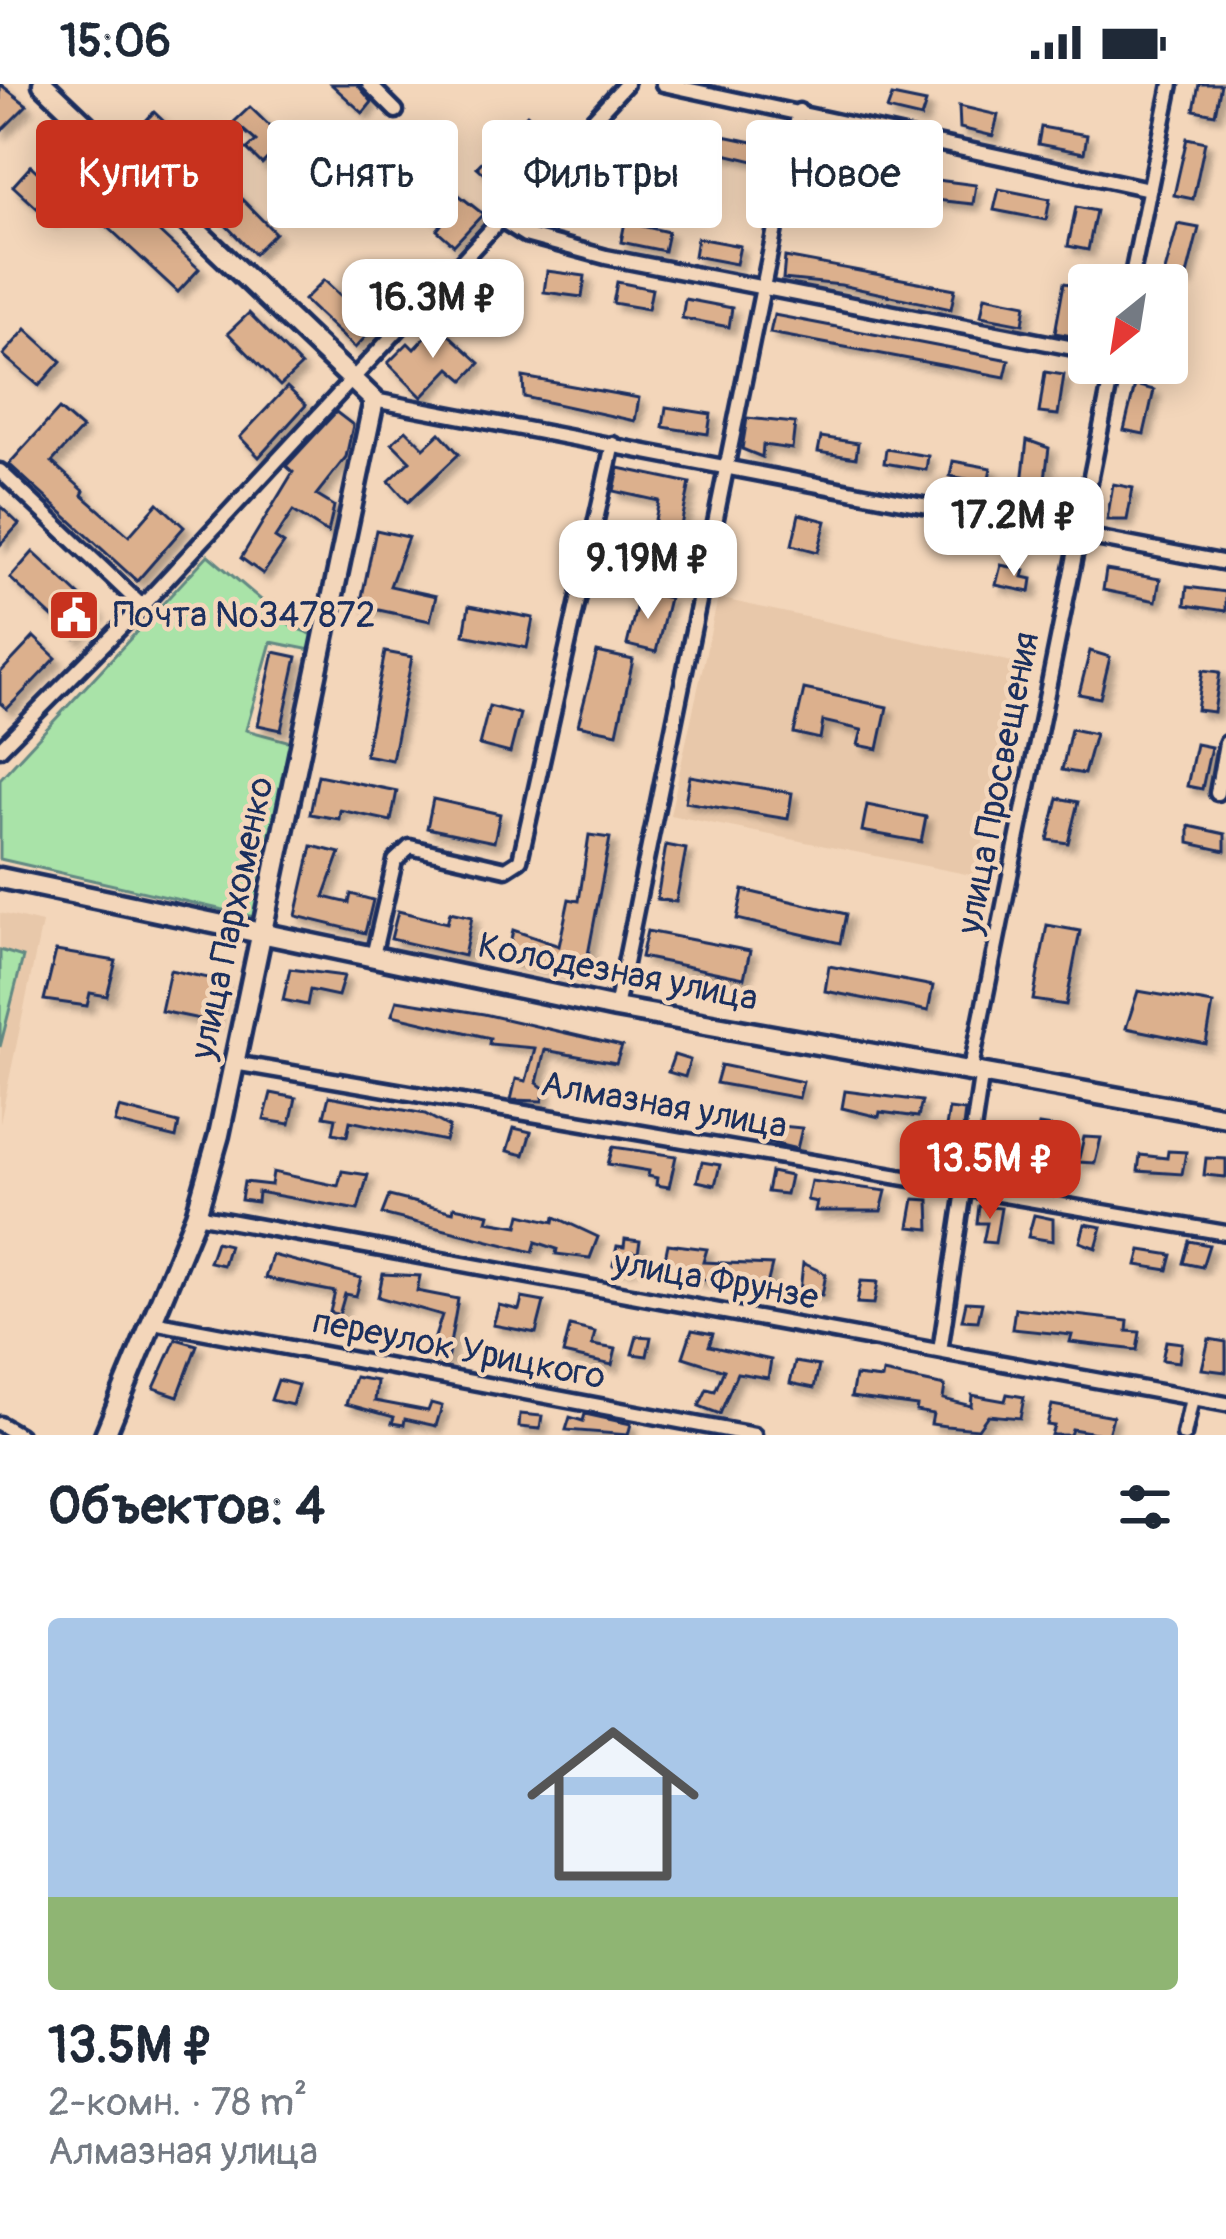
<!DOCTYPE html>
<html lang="ru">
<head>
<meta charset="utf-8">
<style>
	:root { --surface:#fff; --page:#f6f6f7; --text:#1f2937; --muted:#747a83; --line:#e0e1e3; --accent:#c8321e }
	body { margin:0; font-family:Pangolin,sans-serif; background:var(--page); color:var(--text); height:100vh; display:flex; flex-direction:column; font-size:45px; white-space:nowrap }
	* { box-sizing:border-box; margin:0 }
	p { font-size:39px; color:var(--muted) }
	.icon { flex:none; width:66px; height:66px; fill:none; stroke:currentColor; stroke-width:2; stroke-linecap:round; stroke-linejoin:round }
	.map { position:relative; height:1351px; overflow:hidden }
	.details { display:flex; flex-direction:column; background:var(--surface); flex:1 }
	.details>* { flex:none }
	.top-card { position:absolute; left:36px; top:36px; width:1155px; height:108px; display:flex; gap:24px }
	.needle { width:78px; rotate:210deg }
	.controls { position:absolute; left:1068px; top:180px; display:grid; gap:24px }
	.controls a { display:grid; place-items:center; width:120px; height:120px; border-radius:12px; background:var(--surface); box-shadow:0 6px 30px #0003; font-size:60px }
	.price { position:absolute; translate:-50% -102px; padding:0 27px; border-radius:24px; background:#fff; color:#222; font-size:39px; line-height:78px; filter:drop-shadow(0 3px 6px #0008) }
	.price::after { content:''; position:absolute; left:50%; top:72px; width:36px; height:27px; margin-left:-18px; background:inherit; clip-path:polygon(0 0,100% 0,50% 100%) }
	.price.on { background:var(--accent); color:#fff }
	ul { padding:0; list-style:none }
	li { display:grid; align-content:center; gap:24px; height:636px; padding:0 48px }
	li+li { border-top:3px solid var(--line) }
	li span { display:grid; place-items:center; height:372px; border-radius:12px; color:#555 }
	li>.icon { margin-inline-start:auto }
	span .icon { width:216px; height:216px; fill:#fffc; stroke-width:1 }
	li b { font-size:51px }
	h2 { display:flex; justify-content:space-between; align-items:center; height:144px; padding:0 48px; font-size:51px }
	.chip { padding:0 42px; border-radius:12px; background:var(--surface); box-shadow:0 6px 30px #0003; font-size:42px; line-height:108px }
	.chip.on { background:var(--accent); color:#fff }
	.status { display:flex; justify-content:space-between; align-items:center; height:84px; padding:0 60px; background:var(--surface); direction:ltr }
	.status svg { height:33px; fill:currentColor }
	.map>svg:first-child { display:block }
	.built { fill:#e8c8aa }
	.green { fill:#a9e3a8; stroke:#628983; stroke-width:3 }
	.building { fill:#dcb08d; stroke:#1b2f5e; stroke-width:3; filter:url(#shadow) }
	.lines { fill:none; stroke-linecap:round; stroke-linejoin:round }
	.street-casing { stroke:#1b2f5e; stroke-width:21 }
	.secondary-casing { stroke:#1b2f5e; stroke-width:27 }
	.street { stroke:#f3d6ba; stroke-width:12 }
	.secondary { stroke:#f3d6ba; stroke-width:18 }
	.labels { text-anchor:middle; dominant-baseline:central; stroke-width:9; stroke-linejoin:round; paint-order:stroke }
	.poi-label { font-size:36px; fill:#1b2f5e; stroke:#f3d6ba; text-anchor:start }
	.street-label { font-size:36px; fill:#1b2f5e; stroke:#f3d6ba }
</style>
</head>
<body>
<div class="status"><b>15:06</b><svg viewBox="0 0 49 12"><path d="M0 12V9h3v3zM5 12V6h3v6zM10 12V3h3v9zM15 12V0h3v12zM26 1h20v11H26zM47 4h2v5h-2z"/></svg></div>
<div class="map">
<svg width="1226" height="1351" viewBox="0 0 1226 1351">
	<defs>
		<filter id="shadow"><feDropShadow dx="6" dy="6" stdDeviation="3" flood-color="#0004"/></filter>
	</defs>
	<rect width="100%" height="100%" fill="#f3d6ba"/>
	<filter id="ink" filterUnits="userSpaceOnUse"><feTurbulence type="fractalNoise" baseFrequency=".00833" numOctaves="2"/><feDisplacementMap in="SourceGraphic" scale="24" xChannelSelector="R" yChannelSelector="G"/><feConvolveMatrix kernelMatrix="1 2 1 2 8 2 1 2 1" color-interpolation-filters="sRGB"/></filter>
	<g filter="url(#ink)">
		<g class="built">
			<polygon points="718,514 1022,580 976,792 670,731"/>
			<polygon points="0,829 42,839 0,1039"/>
		</g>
		<g class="green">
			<polygon points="208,471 293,543 314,551 311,566 271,558 246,646 291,658 254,833 0,775 0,695"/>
			<polygon points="0,866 23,873 0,963"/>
		</g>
		<g class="building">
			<polygon points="0,0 27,21 0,48"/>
			<polygon points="331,0 357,0 372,18 363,29"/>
			<polygon points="1199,0 1221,0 1215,30 1194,26"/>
			<polygon points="892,12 926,19 921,34 887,26"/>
			<polygon points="959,22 998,31 993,52 960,44"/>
			<polygon points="250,23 285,57 262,80 247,65 256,57 234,38"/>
			<polygon points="154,28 205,77 185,99 133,50"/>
			<polygon points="527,30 547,48 498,102 477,83"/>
			<polygon points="645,36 685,44 682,62 647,55"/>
			<polygon points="1041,43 1087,51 1084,69 1038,60"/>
			<polygon points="719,51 762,60 758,78 720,69"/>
			<polygon points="1187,54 1205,58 1193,115 1174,111"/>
			<polygon points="819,70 915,90 911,109 813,91"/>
			<polygon points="31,82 68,116 50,136 13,102"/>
			<polygon points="422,82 483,130 454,161 437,146 441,141 401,104"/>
			<polygon points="223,96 275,149 254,170 202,117"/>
			<polygon points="937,96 976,101 973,120 935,116"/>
			<polygon points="999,105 1050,115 1046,136 994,126"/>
			<polygon points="115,107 199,185 178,208 94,130"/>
			<polygon points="1076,123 1096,127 1088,166 1068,162"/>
			<polygon points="625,138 668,148 664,167 621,158"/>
			<polygon points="1178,140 1199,144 1186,195 1164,191"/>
			<polygon points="697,154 740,162 736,180 694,172"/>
			<polygon points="785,173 955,205 951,225 841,201 783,195"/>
			<polygon points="389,187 410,206 355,264 304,216 324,196 354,224"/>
			<polygon points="547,187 585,192 582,213 544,208"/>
			<polygon points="617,198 652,205 648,225 613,219"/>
			<polygon points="1064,199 1082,202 1072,252 1055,249"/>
			<polygon points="985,212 1026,220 1023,240 981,232"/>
			<polygon points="685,215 732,224 729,243 682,234"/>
			<polygon points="249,229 301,282 280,302 228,249"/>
			<polygon points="774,231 1009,276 1005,293 770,249"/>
			<polygon points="437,240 480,279 464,296 450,284 422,313 388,279 408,259 414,265"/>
			<polygon points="26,245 61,277 39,302 3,271"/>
			<polygon points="1045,288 1064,291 1058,331 1039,329"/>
			<polygon points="523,293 639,314 635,337 524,313"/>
			<polygon points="1135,301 1154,306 1144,350 1124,346"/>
			<polygon points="287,303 306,321 259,373 240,353"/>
			<polygon points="666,323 711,330 708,350 663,343"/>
			<polygon points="59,325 82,345 52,378 84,407 82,411 129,452 158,419 184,443 137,497 9,380"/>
			<polygon points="336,328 353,341 346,373 316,411 334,422 328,449 293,427 275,454 284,460 263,490 241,474 293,388 286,382"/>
			<polygon points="747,334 795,339 792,365 763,361 762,373 742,365"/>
			<polygon points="406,346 424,364 440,349 459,370 408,418 389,397 410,377 392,359"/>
			<polygon points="821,353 858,359 856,374 818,368"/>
			<polygon points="1027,356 1049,364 1044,402 1022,399"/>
			<polygon points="886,365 928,372 926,386 884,379"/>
			<polygon points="953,377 991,384 988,399 950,392"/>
			<polygon points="619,384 690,399 675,470 649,464 659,417 614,407"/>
			<polygon points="1113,400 1133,404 1127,436 1107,436"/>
			<polygon points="0,422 19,440 0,461"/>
			<polygon points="799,430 826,437 818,468 792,461"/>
			<polygon points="376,446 408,453 390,502 436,512 430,537 360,522"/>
			<polygon points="33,468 98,529 75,554 10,494"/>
			<polygon points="1001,481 1025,486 1023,493 1032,495 1030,508 996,501"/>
			<polygon points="1106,486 1160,495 1156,517 1103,506"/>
			<polygon points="1187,503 1226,508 1226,527 1185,521"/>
			<polygon points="640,507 669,514 656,568 627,561"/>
			<polygon points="469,522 533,534 527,564 464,551"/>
			<polygon points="34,553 56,574 7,625 0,619 0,589"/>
			<polygon points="1090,567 1110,573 1100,614 1079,610"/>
			<polygon points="274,568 297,573 281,646 258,641"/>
			<polygon points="385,568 412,573 392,676 365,671"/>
			<polygon points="597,568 633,576 617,649 578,641"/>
			<polygon points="1203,586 1220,588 1214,628 1197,626"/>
			<polygon points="804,605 887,623 878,665 858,661 862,646 823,637 820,655 794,649"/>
			<polygon points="489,622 520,630 510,669 479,661"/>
			<polygon points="1071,645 1095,650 1084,690 1062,686"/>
			<polygon points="1196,660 1211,663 1202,705 1187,702"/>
			<polygon points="318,691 397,707 391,737 340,726 339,735 310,730"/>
			<polygon points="690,692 792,709 788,735 685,718"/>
			<polygon points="1058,714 1078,718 1068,759 1048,756"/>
			<polygon points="433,715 500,730 494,758 427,744"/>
			<polygon points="867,721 926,733 921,758 862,747"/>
			<polygon points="1189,742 1225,750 1225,767 1189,759"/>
			<polygon points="589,751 610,754 584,892 507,876 513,846 559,862 569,815 579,817"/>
			<polygon points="666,761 686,765 676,818 657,815"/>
			<polygon points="312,762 340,769 324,813 349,819 351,810 373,816 365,849 296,832"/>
			<polygon points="743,806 846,830 840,859 737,835"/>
			<polygon points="398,827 447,839 450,828 472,833 464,872 391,855"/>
			<polygon points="1047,841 1080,847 1066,921 1033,916"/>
			<polygon points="647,847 750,867 744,894 641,873"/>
			<polygon points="56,867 116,877 107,912 90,909 87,922 44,916"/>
			<polygon points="829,882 933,902 928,927 825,907"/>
			<polygon points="290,885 344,892 338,912 310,906 307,921 283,916"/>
			<polygon points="170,886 222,897 214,938 161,927"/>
			<polygon points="1138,907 1213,920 1206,960 1126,944"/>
			<polygon points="397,916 484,930 622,962 616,979 545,966 537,999 545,1005 542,1017 511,1016 516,995 526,997 535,964 489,960 490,954 392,931"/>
			<polygon points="674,971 690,976 685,993 668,988"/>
			<polygon points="721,981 803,998 799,1014 716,999"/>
			<polygon points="845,1007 922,1017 918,1033 880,1028 879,1033 842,1024"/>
			<polygon points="271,1009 296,1014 290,1040 264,1036"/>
			<polygon points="329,1012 425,1030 449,1043 445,1057 350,1037 347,1052 333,1049 336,1034 324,1032"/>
			<polygon points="119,1024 179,1039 176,1054 115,1039"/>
			<polygon points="949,1025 965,1027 962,1051 945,1049"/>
			<polygon points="771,1041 802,1044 797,1065 768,1058"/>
			<polygon points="1039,1041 1058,1044 1053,1063 1034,1060"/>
			<polygon points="514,1044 531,1048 524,1071 507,1067"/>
			<polygon points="1084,1053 1101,1054 1095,1079 1078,1078"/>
			<polygon points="613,1063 676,1072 669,1103 656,1101 657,1094 648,1092 649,1087 608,1080"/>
			<polygon points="1012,1065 1032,1068 1026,1098 1006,1089"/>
			<polygon points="938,1066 955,1070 952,1087 934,1083"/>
			<polygon points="1168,1067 1186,1068 1182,1090 1138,1087 1140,1071 1167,1074"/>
			<polygon points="1206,1074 1226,1075 1226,1093 1204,1091"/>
			<polygon points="702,1078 720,1081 715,1101 697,1097"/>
			<polygon points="342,1087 368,1091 358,1126 258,1108 257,1118 241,1116 244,1098 271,1101 273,1088 338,1102"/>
			<polygon points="771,1088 790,1092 786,1110 767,1108"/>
			<polygon points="811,1097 886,1107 881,1127 815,1127 817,1118 807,1116"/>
			<polygon points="389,1112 453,1128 454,1123 489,1130 487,1137 518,1142 521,1130 554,1138 555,1133 598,1153 590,1174 556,1170 557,1165 536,1158 533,1168 382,1130"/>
			<polygon points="914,1115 929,1116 930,1145 909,1143"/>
			<polygon points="979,1122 1001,1124 995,1159 983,1158 987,1139 977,1139"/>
			<polygon points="1034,1131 1053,1135 1053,1157 1028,1153"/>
			<polygon points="1085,1140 1102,1143 1096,1164 1080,1158"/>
			<polygon points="625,1155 640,1157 638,1169 632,1168 629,1183 613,1181 617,1162 624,1163"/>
			<polygon points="1189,1157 1209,1161 1202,1183 1183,1179"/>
			<polygon points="216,1158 229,1161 223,1181 209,1178"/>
			<polygon points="668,1160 707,1165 703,1178 772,1181 766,1205 662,1189"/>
			<polygon points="1141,1166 1172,1171 1168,1186 1137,1181"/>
			<polygon points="272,1171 361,1194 356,1212 345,1210 339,1231 330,1228 335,1208 265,1194"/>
			<polygon points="803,1179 826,1190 822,1211 800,1208"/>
			<polygon points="383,1190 420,1192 417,1207 458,1215 447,1277 428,1275 442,1231 378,1213"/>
			<polygon points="861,1197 878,1198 874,1220 857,1219"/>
			<polygon points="522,1214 544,1218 536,1249 493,1241 499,1221 519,1226"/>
			<polygon points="966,1218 982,1219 978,1237 962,1236"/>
			<polygon points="1015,1224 1128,1237 1127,1247 1140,1248 1137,1266 1070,1258 1072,1251 1012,1245"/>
			<polygon points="570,1242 595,1248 592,1261 616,1265 612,1281 563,1270"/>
			<polygon points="692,1246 713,1250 709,1262 771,1276 768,1294 737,1289 720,1330 699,1322 707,1305 715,1307 724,1286 683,1273"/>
			<polygon points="637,1252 651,1253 647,1272 632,1270"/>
			<polygon points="176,1255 197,1261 178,1312 154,1304"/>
			<polygon points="1209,1255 1226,1258 1226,1288 1202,1285"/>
			<polygon points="1166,1257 1182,1259 1179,1278 1162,1276"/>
			<polygon points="795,1278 819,1282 814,1304 790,1299"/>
			<polygon points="883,1289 945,1302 943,1315 971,1322 972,1311 1005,1317 1007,1310 1024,1313 1020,1334 988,1331 978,1345 946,1342 931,1340 933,1330 916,1327 917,1322 851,1313 855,1292 882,1295"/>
			<polygon points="355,1293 377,1297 375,1317 428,1327 431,1319 442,1322 436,1342 405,1335 404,1341 392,1339 394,1333 346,1320"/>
			<polygon points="278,1296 298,1301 292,1321 271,1316"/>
			<polygon points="1052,1321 1113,1332 1108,1351 1072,1345 1070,1351 1051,1351 1054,1342 1047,1341"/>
			<polygon points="520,1330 542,1332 540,1345 519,1343"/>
			<polygon points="585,1330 631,1340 628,1351 566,1346 570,1333 583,1337"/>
		</g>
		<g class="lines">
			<g class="street-casing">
				<g id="street">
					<polyline points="369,0 396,27"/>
					<polyline points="663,0 1149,105"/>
					<polyline points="501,136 525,151 606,173 1089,267"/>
					<polyline points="1130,201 1171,0"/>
					<polyline points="374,316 1226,479"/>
					<polyline points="0,387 142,522"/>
					<polyline points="0,665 142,522 626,0"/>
					<polyline points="1217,709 1226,659"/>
					<polyline points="373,872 395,777 410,763 506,785 520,776 613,360"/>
					<polyline points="616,924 799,27"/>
					<polyline points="234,979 1226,1149"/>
					<polyline points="970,989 1114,279"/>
					<polyline points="196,1131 1226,1320"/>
					<polyline points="153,1238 754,1351"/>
					<polyline points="940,1267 981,993"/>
					<polyline points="0,1340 19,1351"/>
					<polyline points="1184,1351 1192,1314"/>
				</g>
			</g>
			<g class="secondary-casing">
				<g id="secondary">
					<polyline points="43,0 374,316 219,1051 196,1131 105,1351"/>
					<polyline points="0,794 616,924 1226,1033"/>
				</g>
			</g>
			<use href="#street" class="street"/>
			<use href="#secondary" class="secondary"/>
		</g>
	</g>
	<defs>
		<g id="civic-square" transform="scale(2.7)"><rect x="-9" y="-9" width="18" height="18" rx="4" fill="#c8321e" stroke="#f3d6ba"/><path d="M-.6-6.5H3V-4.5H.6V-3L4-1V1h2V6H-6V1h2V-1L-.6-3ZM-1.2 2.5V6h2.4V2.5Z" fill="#fff"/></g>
	</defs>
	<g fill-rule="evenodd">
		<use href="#civic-square" x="74" y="531"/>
	</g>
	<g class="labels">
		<g class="poi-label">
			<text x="113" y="531">Почта №347872</text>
		</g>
		<g class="street-label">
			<text transform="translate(998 699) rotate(-79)">улица Просвещения</text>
			<text transform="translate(232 834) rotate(-78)">улица Пархоменко</text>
			<text transform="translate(618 888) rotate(11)">Колодезная улица</text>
			<text transform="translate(664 1021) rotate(10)">Алмазная улица</text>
			<text transform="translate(716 1196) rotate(10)">улица Фрунзе</text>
			<text transform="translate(459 1265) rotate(11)">переулок Урицкого</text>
		</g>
	</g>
</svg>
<div class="controls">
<a><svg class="needle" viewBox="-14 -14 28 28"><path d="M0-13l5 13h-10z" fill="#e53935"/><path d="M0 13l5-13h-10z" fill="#747a83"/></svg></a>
</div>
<b class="price" style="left:433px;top:277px">16.3M ₽</b>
<b class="price" style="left:1014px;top:495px">17.2M ₽</b>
<b class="price" style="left:648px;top:538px">9.19M ₽</b>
<b class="price on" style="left:990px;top:1138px">13.5M ₽</b>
<div class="top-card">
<a class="chip on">Купить</a>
<a class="chip">Снять</a>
<a class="chip">Фильтры</a>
<a class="chip">Новое</a>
</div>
</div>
<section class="details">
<h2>Объектов: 4<svg class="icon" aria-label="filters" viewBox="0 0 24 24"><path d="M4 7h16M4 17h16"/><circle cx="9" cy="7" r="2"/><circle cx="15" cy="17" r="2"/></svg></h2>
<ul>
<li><span style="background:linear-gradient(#a9c7e8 75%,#8fb573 0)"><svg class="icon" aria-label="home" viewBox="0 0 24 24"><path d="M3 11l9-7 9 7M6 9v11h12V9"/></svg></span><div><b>13.5M ₽</b><p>2-комн. · 78 m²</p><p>Алмазная улица</p></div></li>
</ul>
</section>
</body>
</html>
